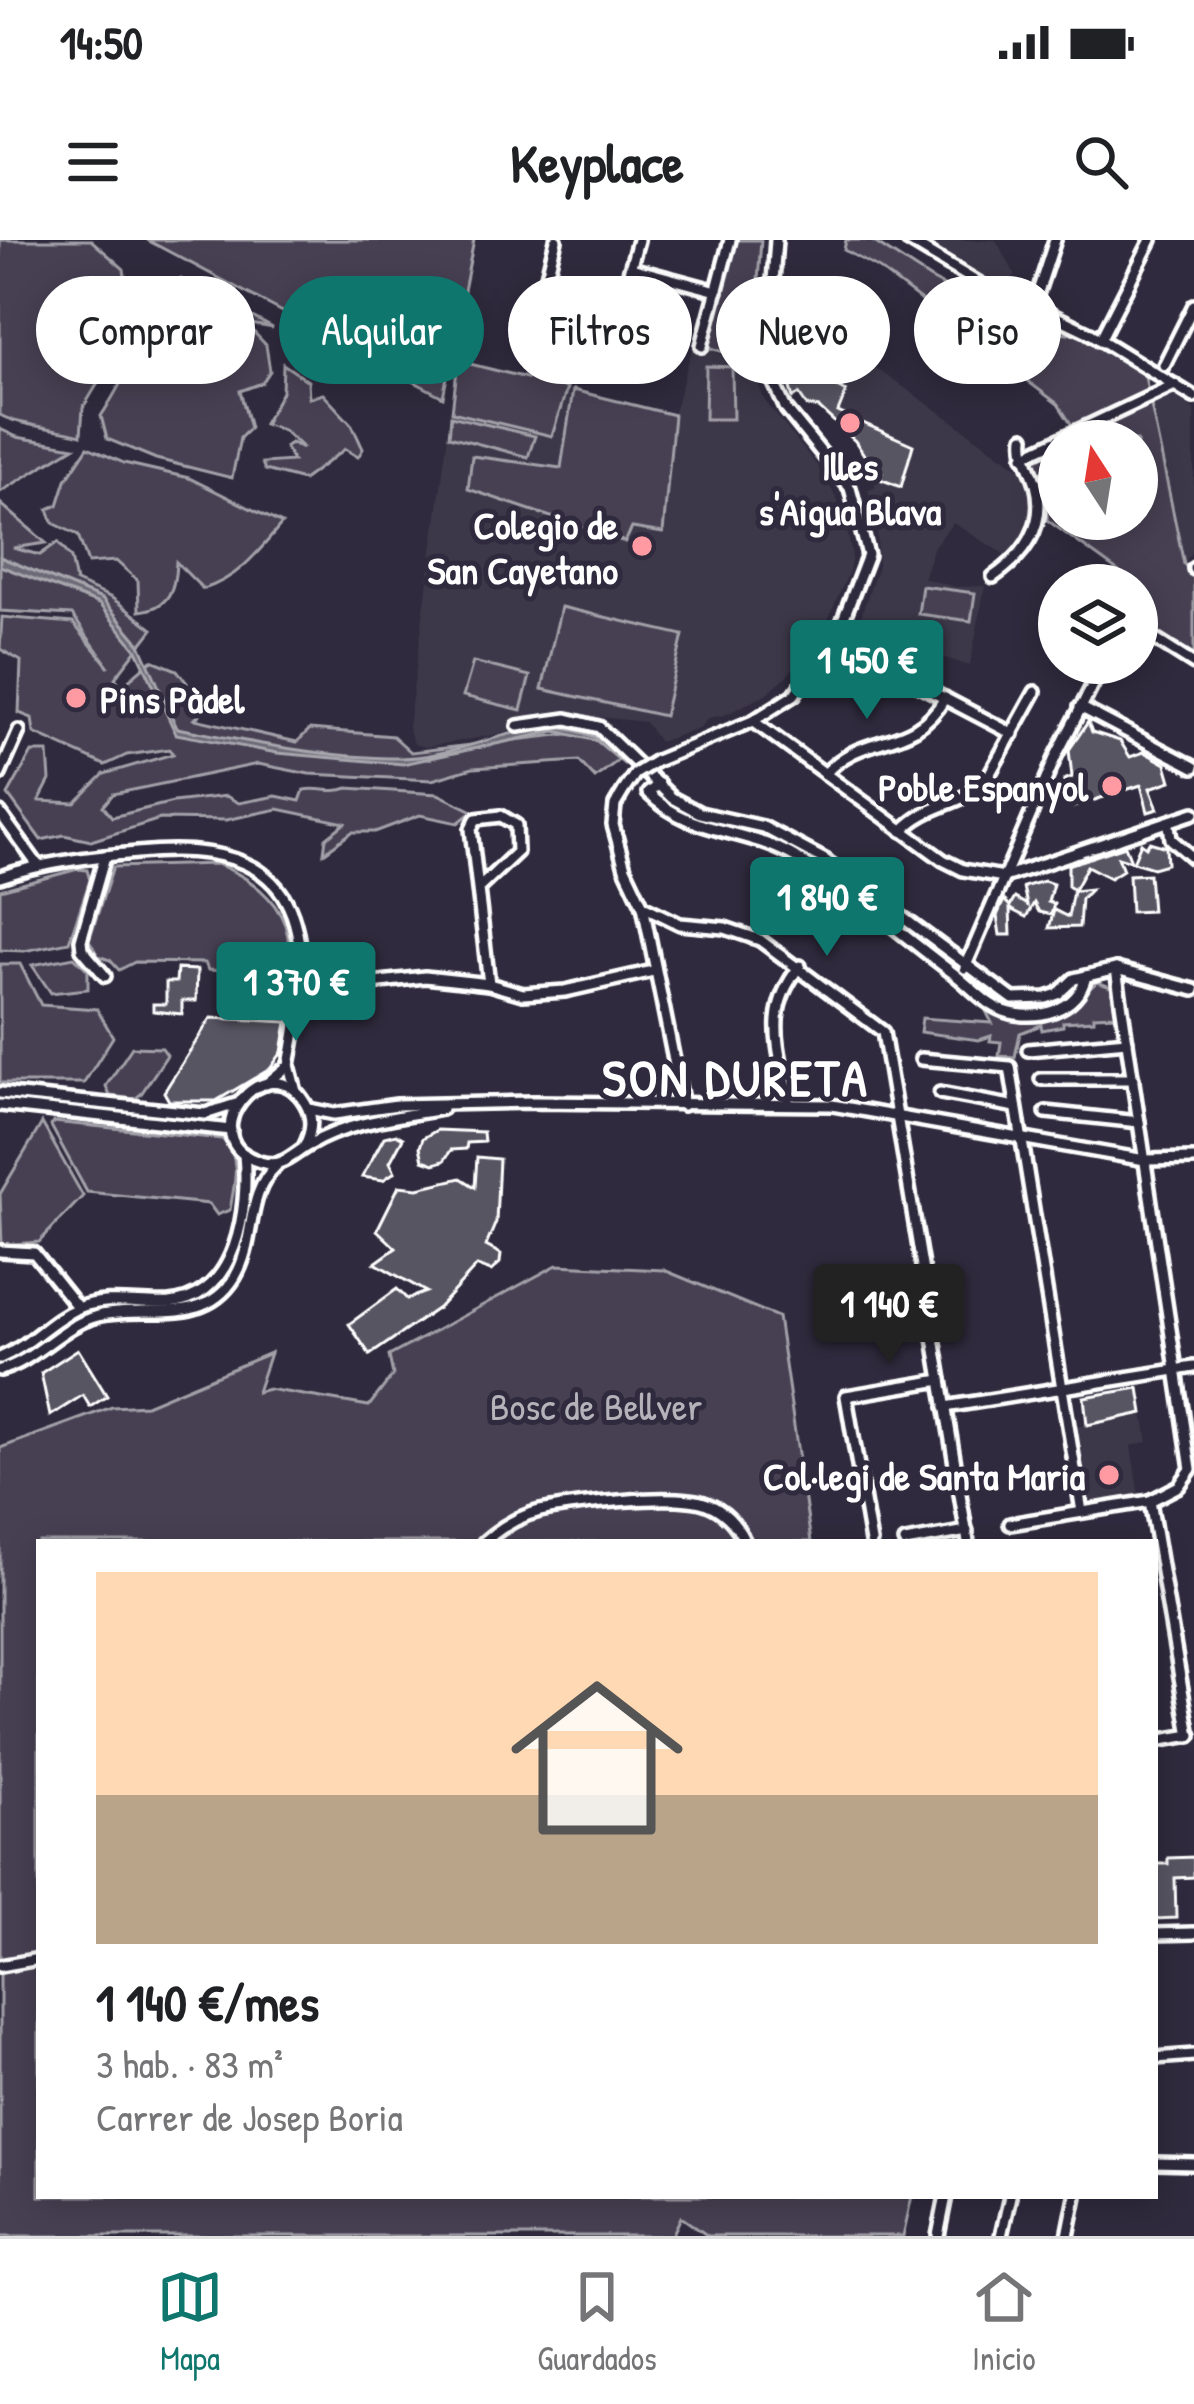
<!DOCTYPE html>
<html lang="es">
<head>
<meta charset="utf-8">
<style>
	:root { --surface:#fff; --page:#f6f6f6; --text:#202124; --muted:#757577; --line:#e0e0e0; --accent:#0f766e }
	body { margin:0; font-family:"Patrick Hand",sans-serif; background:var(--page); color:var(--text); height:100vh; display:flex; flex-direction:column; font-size:45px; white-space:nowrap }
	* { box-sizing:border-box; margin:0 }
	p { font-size:39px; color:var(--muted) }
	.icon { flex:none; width:66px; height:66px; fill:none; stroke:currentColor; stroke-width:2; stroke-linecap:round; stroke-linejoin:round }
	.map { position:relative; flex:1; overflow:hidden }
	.details { position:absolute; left:36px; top:1299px; width:1122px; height:660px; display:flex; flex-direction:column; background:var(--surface); border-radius:0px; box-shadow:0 6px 30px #0003 }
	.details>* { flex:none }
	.hud { position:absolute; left:36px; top:36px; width:1122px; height:108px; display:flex; gap:24px }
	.needle { width:78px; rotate:348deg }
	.buttons { position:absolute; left:1038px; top:180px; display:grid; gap:24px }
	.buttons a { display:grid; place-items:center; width:120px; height:120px; border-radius:50%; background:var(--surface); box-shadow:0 6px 30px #0003; font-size:60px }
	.price { position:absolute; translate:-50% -102px; padding:0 27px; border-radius:12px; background:var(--accent); color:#fff; font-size:39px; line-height:78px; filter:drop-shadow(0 3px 6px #0008) }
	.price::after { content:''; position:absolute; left:50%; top:72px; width:36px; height:27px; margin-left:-18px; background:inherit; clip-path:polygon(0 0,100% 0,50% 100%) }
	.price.selected { background:#222; color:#fff }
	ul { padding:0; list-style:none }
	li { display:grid; align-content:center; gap:24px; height:636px; padding:0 60px }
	li span { display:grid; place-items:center; height:372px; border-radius:0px; color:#555 }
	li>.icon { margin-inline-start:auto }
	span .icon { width:216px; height:216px; fill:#fffc; stroke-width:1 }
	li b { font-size:51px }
	.chip { padding:0 42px; border-radius:54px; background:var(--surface); box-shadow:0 6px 30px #0003; font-size:42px; line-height:108px }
	.chip.selected { background:var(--accent); color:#fff }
	.status { display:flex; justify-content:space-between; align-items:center; height:84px; padding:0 60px; background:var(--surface); direction:ltr }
	.status svg { height:33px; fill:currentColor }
	header { display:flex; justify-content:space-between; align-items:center; height:156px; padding:0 60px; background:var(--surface); font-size:54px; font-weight:700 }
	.dock { display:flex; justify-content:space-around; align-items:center; height:168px; border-top:3px solid var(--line); background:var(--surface); font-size:33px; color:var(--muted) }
	.dock a { display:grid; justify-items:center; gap:6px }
	.dock .selected { color:var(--accent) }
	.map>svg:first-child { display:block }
	.built { fill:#3c3749 }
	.green { fill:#464152; stroke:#a2a0a8; stroke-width:3 }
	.water { fill:#6d6a77; stroke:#a7a6ad; stroke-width:3 }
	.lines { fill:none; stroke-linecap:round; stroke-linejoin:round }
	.stream { stroke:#a7a6ad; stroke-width:3 }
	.building { fill:#595564; stroke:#fff; stroke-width:3 }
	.minor-casing { stroke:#fff; stroke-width:18 }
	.minor { stroke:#2f2a3d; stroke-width:9 }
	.minor-bridge-casing { stroke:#fff; stroke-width:18; stroke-linecap:butt }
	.minor-bridge { stroke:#2f2a3d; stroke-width:9 }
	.poi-dot { fill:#ff9aa2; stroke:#2f2a3d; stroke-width:4.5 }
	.labels { text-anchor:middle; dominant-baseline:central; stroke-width:10; stroke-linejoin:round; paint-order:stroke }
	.poi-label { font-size:39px; font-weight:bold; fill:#fff; stroke:#2f2a3d; text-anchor:end }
	.park-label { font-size:39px; fill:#b5b3ba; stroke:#2f2a3d }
	.district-label { font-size:51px; font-weight:bold; letter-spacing:3px; fill:#fff; stroke:#2f2a3d }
</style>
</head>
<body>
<div class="status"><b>14:50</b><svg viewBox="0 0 49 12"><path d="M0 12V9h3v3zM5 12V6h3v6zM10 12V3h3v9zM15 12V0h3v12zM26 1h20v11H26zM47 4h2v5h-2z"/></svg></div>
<header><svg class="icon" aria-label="menu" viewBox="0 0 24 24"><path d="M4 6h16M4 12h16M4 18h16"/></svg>Keyplace<svg class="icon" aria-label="search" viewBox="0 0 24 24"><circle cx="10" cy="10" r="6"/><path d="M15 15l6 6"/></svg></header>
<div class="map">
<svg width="1194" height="1996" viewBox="0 0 1194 1996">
	<rect width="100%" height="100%" fill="#2f2a3d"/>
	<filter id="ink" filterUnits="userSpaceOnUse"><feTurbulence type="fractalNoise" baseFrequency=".00833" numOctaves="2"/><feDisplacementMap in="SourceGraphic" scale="24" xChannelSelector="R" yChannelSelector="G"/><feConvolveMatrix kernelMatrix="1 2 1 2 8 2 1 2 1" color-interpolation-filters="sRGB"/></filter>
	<g filter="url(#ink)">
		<g class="built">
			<polygon points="919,0 996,0 1015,34 1005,53"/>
			<polygon points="838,101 1025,232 1033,264 1028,291 1009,317 953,283 934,306 923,338 955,347 985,346 970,426 856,390 878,326 877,285 868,250 875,248 874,230 882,232 886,243 901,246 913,206 838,172 846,151 781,116"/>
			<polygon points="702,106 754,129 764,160 823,233 844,273 852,316 849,332 822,393 788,435 765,455 725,475 708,478 700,488 659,502 645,482 571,474 529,478 518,490 472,499 425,507 414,504 408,487 458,121 673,175 691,112"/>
			<polygon points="1171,154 1194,169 1194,308 1184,324 1150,166"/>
			<polygon points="1143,1173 1148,1202 1131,1206 1139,1256 1087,1264 1075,1187"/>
		</g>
		<g class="green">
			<path d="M0,0H91L124,29L127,49L152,67L122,71L121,105L83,168L81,195C57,188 20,186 0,175Z"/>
			<polygon points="147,0 474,0 443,157"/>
			<polygon points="735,0 761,0 752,122 706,106"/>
			<path d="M846,0H871L931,39L1038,96C1080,82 1109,111 1144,132L1184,324L1194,337V419L1137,382V345L1047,280V257L1035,219L1059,209V279H1137V201H1078L1081,199L1058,164L879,29L844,10Z"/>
			<path d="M181,39L273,88L245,83L266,105L270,131L262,143L240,151L250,188L240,198L232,238L156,219L107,199L101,176C135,126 138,82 206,69L173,52L171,44Z"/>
			<polygon points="458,121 567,148 552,196 452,172"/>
			<polygon points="283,124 308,141 309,158 323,154 352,185 363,209 358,217 345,209 303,240 265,230 262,223 293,221 285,207 291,203 303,208 283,190 264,184 282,152"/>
			<polygon points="706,126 732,127 733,179 705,179"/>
			<polygon points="573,150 674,175 663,293 632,288 625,302 468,249 472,216 561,228"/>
			<polygon points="451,176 535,196 528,217 449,196"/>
			<polygon points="0,189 17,197 74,207 0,252"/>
			<path d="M88,207L124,223L189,238L282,284C259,311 238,339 203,349L176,322C175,350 169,368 139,371L138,341L116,321L88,323L78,295L53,283L48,269L58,265L66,240Z"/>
			<path d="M0,263L46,303L13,308L40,315L58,302L71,318L76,342L112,358L153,389L115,438L145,474L126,442L152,420L177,430L206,468L195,479L297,502L310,489L393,496L411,512L585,492L603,496L620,519L595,538L579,521L473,528L432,540L309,534L258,524L113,554L103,566L112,577L173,562L226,556L239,563L276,556L300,561L304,550C321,547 332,554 348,548L438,554L473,571L458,583L420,575L375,592H352L324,613L326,598L345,583L278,569L226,580L160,579L91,601L64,595L41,600L8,555L32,512H48L50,540L39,561L75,563L104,534L173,514L169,509L127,515L105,525L34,493L32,478L19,473L21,421L0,409L2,377L73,383L109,427L72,375L0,371Z"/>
			<polygon points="922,346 975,353 971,381 918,374"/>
			<polygon points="561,367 683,395 664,476 542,449"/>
			<polygon points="473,422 530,436 521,470 463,456"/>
			<path d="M217,624C262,642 304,680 283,734L208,730L205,723L135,722L119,730L110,720L98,716L89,700L113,627Z"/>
			<polygon points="78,629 87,630 90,640 69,702 24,711 0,710 0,650"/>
			<polygon points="74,717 88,730 88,749 51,753 32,725"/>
			<polygon points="0,724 20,724 41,765 97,769 113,797 84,843 0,843"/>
			<polygon points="1097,742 1111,747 1116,775 1094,776 1094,780 1063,782 1063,786 1042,790 1041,785 1020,793 1015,817 999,816 1001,802 990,801 991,796 979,800 920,792 922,778 992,783 986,771 1078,759"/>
			<polygon points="132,807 162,808 167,815 141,854 135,859 110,856 106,846"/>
			<path d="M53,882L222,899C243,918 234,945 230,970L217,975L209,964L87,952L51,886Z"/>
			<polygon points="42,883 83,956 39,1002 2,1005 0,954"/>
			<polygon points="557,1025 664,1030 778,1077 811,1302 39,1302 39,1956 912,1956 903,1996 708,1996 681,1977 672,1996 0,1996 0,1208 112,1167 146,1165 270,1113 257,1152 268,1149 369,1166 393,1135 389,1116"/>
		</g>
		<path class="water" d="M0,317L102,359L140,404L177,488C249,502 325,518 399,518C482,518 553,449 628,520L624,524L597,501L556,491L403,524L277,513L176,494L137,410L99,364L0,326Z"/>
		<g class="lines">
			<polyline class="stream" points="949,723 975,742"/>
		</g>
		<g class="building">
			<polygon points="781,116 846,152 838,172 913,205 901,247 880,239 882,232 874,230 855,201 819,168 807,166 799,154 793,158"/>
			<polygon points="1088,482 1092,492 1120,501 1130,517 1144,512 1166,524 1171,541 1150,548 1158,569 1148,572 1141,545 1073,567 1059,559 1064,540 1072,537 1069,510"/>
			<polygon points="1149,602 1166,607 1167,624 1153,628 1133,622 1141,603 1146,607"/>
			<polygon points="1125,606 1131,621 1118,617 1123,630 1110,638 1087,626 1074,650 1068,646 1068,625"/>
			<polygon points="1149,634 1152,671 1131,672 1129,635"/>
			<polygon points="1044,641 1053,644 1048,662 1054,664 1051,675 1039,672 1034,663 1026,677 1010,669 1011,695 1000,695 997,676 1004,660 1010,666 1015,658 1027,665 1023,647"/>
			<polygon points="1091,649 1081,659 1079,687 1049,688 1054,670 1068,677 1073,651"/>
			<polygon points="177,729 197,730 196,761 182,761 182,774 153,771 153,764 166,764 166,742 176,742"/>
			<polygon points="211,778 287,782 282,812 270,829 216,861 169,861 164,852"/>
			<polygon points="437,890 483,892 484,902 467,903 466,909 451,910 444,921 434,924 423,920 420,907 423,898"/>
			<polygon points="396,894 403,898 390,922 395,932 383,940 362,937 384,897"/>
			<polygon points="477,917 499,919 496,982 486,1006 501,1014 500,1023 491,1031 477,1026 438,1068 370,1115 349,1084 397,1049 407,1059 426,1052 375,1023 396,1008 377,990 399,946 418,948 461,938 475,947"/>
			<polygon points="78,1109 107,1156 90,1167 83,1155 50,1176 41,1133"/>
			<polygon points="1139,1148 1143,1173 1087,1185 1084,1157"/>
			<polygon points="1194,1617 1194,1637 1175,1638 1176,1678 1155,1679 1158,1624 1168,1624 1168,1618"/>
		</g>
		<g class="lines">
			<g class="minor-casing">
				<g id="minor">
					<polyline points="556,0 535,84 609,105 638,0"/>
					<polyline points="907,0 1000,56 1038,68 1088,92 1194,157"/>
					<polyline points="631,28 717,51"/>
					<polyline points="1033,67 1055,0"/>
					<polyline points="1100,100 1151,0"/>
					<polyline points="702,106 730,0"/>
					<polyline points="1164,125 1194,65"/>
					<polyline points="1024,216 1175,145"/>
					<polyline points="1194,328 1194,329"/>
					<path d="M993,337C1025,315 1047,285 1036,244C1031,227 1022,215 1024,197"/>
					<polyline points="1137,388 1194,424"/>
					<polyline points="833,400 1013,494"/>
					<polyline points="1080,467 1194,527"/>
					<polyline points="753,481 943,620 963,630 1004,637 1194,573"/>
					<polyline points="518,486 567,479 599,487 672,558 700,573 763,587 825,620 1013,759 1046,758 1058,754 1074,739 1116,729 1194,750"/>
					<polyline points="656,521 753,481 794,455 838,393 868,315 850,248 786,169 774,143 770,83 776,0"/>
					<polyline points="0,534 19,491"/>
					<path d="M825,534C863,490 912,514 945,458"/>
					<path d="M659,544L648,553C691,596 747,588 797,618C852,650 902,695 953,733C969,745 985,764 1004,771C1036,782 1078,771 1086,736"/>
					<polyline points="624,550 615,565 613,585 625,628 643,666 683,865"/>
					<polyline points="0,573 37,624"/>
					<polyline points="1169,585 1171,599 1194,619"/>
					<path d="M902,591C927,564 958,566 984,544L1035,452"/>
					<path d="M0,637C45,622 90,617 137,613C303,596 317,686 289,825"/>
					<polyline points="480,647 517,612 516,585 501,576 476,579 471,589 489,744"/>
					<polyline points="643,666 680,684 725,688 760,700 883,792 968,1302"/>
					<polyline points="965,728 1056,516 1104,423"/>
					<polyline points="105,736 82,709 81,700 105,616"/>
					<polyline points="299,751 425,737 489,744 523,754 565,751 653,731"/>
					<polyline points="1028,810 1127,801"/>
					<polyline points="921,819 1010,827 1082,1272"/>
					<polyline points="1041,839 1133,839"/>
					<polyline points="266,844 289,825 296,852"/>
					<polyline points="0,853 205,874 236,864"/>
					<polyline points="940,853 1016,867"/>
					<path d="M789,864C780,808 762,773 800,726"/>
					<polyline points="0,865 231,890"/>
					<polyline points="309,869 334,874 397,865 533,862 832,865 1145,920 1194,919"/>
					<polyline points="1046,872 1139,882"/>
					<path d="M304,907C312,892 314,878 305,863C267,800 187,900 260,922C283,929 292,914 309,905C348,882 398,877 442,869"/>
					<polyline points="0,1011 34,1013 78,1068"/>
					<path d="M0,1118C30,1106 49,1080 78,1068C109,1056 138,1065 169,1063C238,1057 249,968 244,914"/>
					<path d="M0,1130C36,1121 61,1085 98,1076C145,1064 203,1089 235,1037C257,1000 244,956 276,926"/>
					<polyline points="945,1167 1194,1127"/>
					<polyline points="1150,1261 1190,1496"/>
					<polyline points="1010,1284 1150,1261 1179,1246 1191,1229 1116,729"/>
					<path d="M484,1302C500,1288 519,1276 540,1271C574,1264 677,1252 707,1264C725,1271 737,1285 745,1302"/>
					<polyline points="871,1302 846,1156 941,1140"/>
					<polyline points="905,1302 967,1291"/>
					<polyline points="1155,1501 1191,1495"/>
					<polyline points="1155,1694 1194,1693"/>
					<polyline points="0,1726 39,1719"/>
					<polyline points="1155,1818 1194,1815"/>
					<polyline points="1155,1923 1194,1924"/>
					<polyline points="938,1996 946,1956"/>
					<polyline points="1001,1996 1010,1956"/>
					<polyline points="1068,1996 1076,1956"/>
				</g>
			</g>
			<use href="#minor" class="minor"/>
			<g class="minor-bridge-casing">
				<polyline id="minor-bridge" points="624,550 635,534 656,521"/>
			</g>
			<use href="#minor-bridge" class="minor-bridge"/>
		</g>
	</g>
	<g class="poi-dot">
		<circle cx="850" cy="183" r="12"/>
		<circle cx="642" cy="306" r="12"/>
		<circle cx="76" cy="458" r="12"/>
		<circle cx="1112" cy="546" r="12"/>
		<circle cx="1109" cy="1235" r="12"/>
	</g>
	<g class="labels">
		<g class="poi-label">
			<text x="850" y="225" text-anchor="middle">Illes<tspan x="850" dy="45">s'Aigua Blava</tspan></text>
			<text x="618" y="284">Colegio de<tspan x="618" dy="45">San Cayetano</tspan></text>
			<text x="100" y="458" text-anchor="start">Pins Pàdel</text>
			<text x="1088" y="546">Poble Espanyol</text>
			<text x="1085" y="1235">Col·legi de Santa Maria</text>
		</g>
		<g class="park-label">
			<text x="596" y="1165">Bosc de Bellver</text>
		</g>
		<g class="district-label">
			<text x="736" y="837">SON DURETA</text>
		</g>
	</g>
</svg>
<div class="buttons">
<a><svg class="needle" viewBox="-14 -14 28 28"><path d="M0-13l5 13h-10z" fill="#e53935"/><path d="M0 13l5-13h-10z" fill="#757577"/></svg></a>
<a><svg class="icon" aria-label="layers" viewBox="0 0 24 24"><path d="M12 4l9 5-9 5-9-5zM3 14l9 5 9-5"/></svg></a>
</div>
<b class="price" style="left:867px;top:482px">1 450 €</b>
<b class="price" style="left:827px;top:719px">1 840 €</b>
<b class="price" style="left:296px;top:804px">1 370 €</b>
<b class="price selected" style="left:889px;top:1126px">1 140 €</b>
<div class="hud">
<a class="chip">Comprar</a>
<a class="chip selected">Alquilar</a>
<a class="chip">Filtros</a>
<a class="chip">Nuevo</a>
<a class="chip">Piso</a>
</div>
<section class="details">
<ul>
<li><span style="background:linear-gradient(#ffd9b3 60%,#b9a48a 0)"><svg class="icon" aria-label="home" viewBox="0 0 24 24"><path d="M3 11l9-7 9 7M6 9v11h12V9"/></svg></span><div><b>1 140 €/mes</b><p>3 hab. · 83 m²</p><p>Carrer de Josep Boria</p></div></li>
</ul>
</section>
</div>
<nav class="dock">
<a class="selected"><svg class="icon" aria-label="map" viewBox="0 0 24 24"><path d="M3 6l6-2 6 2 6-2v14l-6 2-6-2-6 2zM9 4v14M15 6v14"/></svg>Mapa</a>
<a><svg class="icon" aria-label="saved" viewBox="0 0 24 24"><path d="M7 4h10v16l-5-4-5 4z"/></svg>Guardados</a>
<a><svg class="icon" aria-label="home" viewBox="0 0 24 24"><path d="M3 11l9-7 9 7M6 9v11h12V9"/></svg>Inicio</a>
</nav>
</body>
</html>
